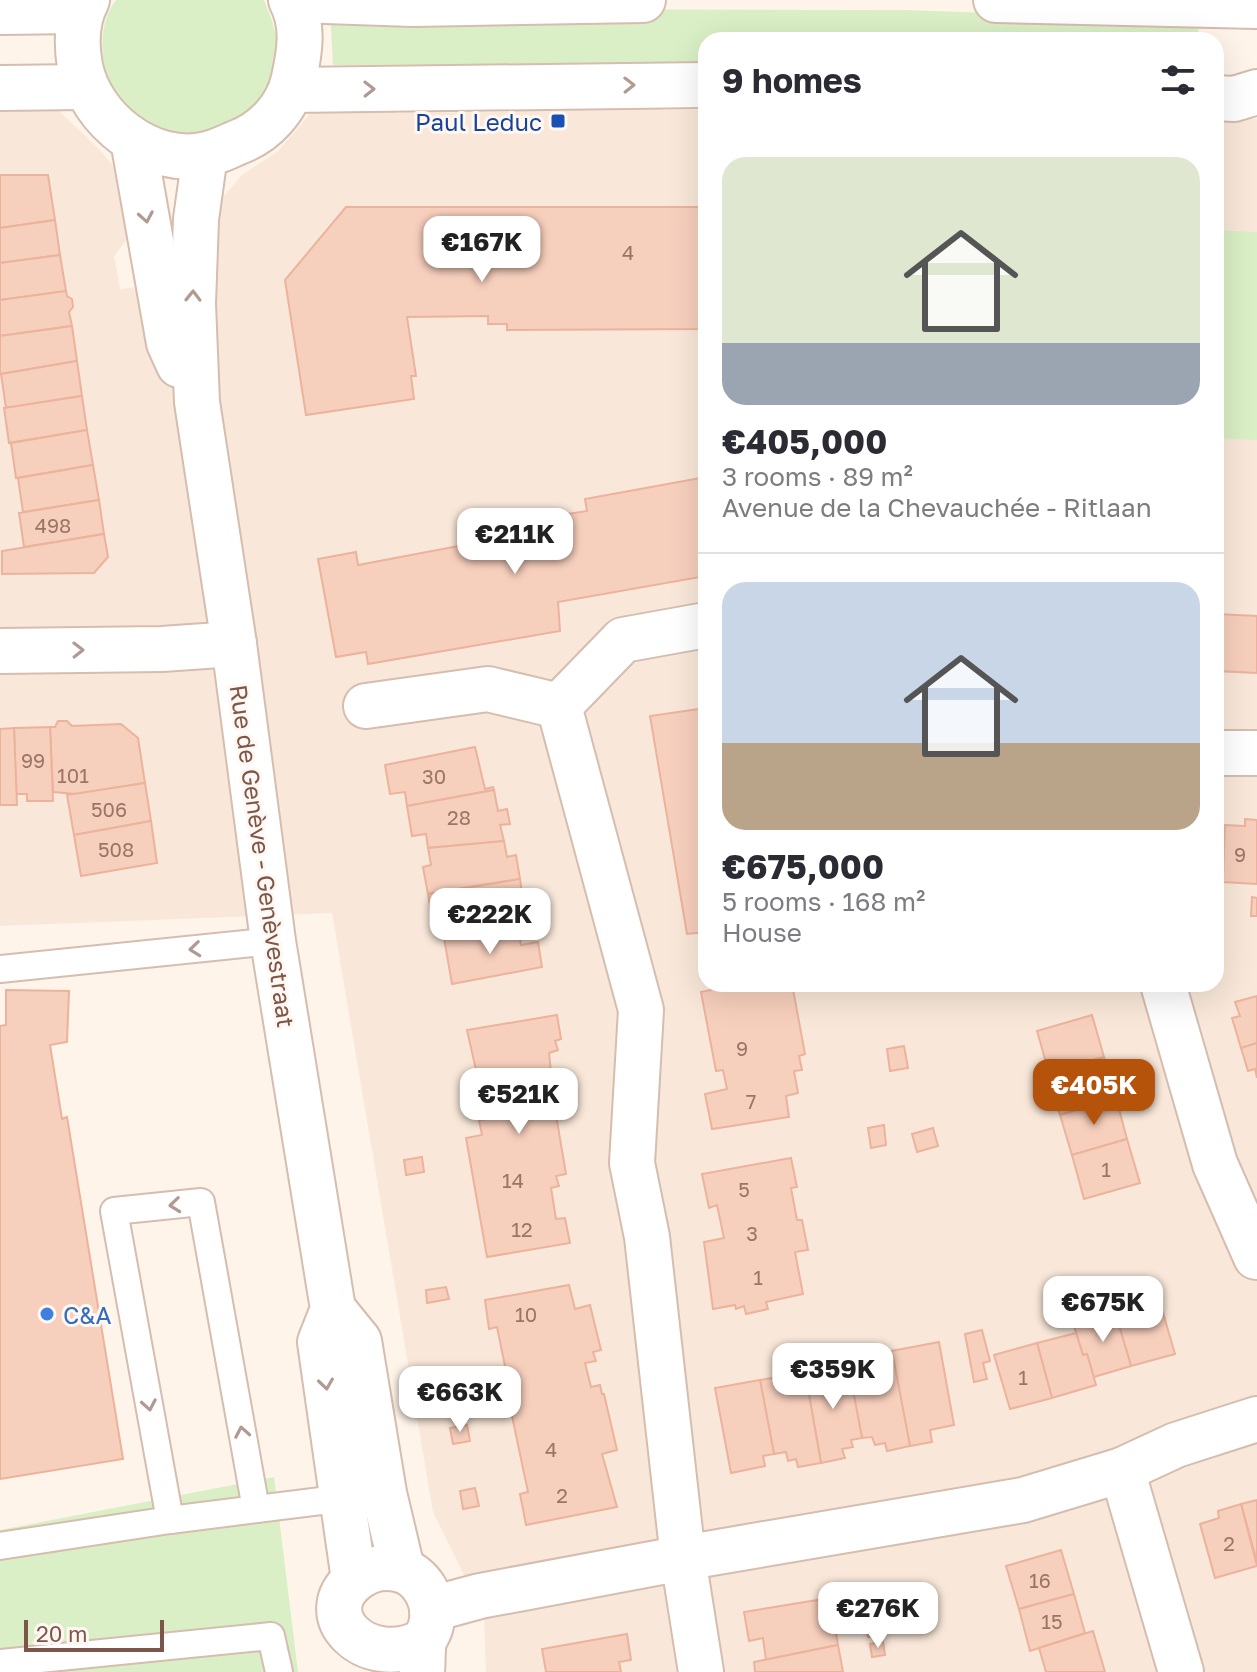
<!DOCTYPE html>
<html lang="en">
<head>
<meta charset="utf-8">
<style>
	:root { --surface:#fff; --page:#f7f7f7; --text:#2b2b33; --muted:#7c7c81; --line:#e1e1e2; --accent:#b45309 }
	body { margin:0; font-family:"Golos Text",sans-serif; background:var(--page); color:var(--text); height:100vh; display:flex; flex-direction:column; font-size:30px; white-space:nowrap }
	* { box-sizing:border-box; margin:0 }
	p { font-size:26px; color:var(--muted) }
	.icon { flex:none; width:44px; height:44px; fill:none; stroke:currentColor; stroke-width:2; stroke-linecap:round; stroke-linejoin:round }
	.map { position:relative; flex:1; overflow:hidden }
	.details { position:absolute; left:698px; top:32px; width:526px; height:960px; display:flex; flex-direction:column; background:var(--surface); border-radius:24px; box-shadow:0 8px 32px #0002 }
	.details>* { flex:none }
	.scale { position:absolute; left:24px; bottom:20px; width:140px; box-sizing:border-box; padding-left:8px; border:4px solid #7d5649; border-top:0; font-size:22px; line-height:28px; white-space:nowrap; color:#7d5649; -webkit-text-stroke:6px #fff8f2; paint-order:stroke }
	.price { position:absolute; translate:-50% -68px; padding:0 18px; border-radius:16px; background:#fff; color:#222; font-size:26px; line-height:52px; filter:drop-shadow(0 2px 4px #0008) }
	.price::after { content:''; position:absolute; left:50%; top:48px; width:24px; height:18px; margin-left:-12px; background:inherit; clip-path:polygon(0 0,100% 0,50% 100%) }
	.price.selected { background:var(--accent); color:#fff }
	ul { padding:0; list-style:none }
	li { display:grid; align-content:center; gap:16px; height:424px; padding:0 24px }
	li+li { border-top:2px solid var(--line) }
	li span { display:grid; place-items:center; height:248px; border-radius:24px; color:#555 }
	li>.icon { margin-inline-start:auto }
	span .icon { width:144px; height:144px; fill:#fffc; stroke-width:1 }
	li b { font-size:34px }
	h2 { display:flex; justify-content:space-between; align-items:center; height:96px; padding:0 24px; font-size:34px }
	.map>svg:first-child { display:block }
	.residential { fill:#f9e8d9 }
	.green { fill:#daefc5 }
	.building { fill:#f7cfbd; stroke:#ecb39c; stroke-width:2 }
	.lines { fill:none; stroke-linecap:round; stroke-linejoin:round }
	.service-casing { stroke:#d5bdaf; stroke-width:30 }
	.minor-casing { stroke:#d5bdaf; stroke-width:48 }
	.tertiary-casing { stroke:#d5bdaf; stroke-width:48 }
	.service { stroke:#fff; stroke-width:26 }
	.minor { stroke:#fff; stroke-width:44 }
	.tertiary { stroke:#fff; stroke-width:44 }
	.oneway { stroke:#b19a92 }
	.transit-dot { fill:#1a4fb4; stroke:#fff8f2; stroke-width:3 }
	.shop-dot { fill:#3f7fe0; stroke:#fff8f2; stroke-width:3 }
	.labels { text-anchor:middle; dominant-baseline:central; stroke-width:6; stroke-linejoin:round; paint-order:stroke }
	.number-label { font-size:20px; fill:#9c7466 }
	.transit-label { font-size:24px; fill:#164399; stroke:#fff8f2; text-anchor:end }
	.street-label { font-size:24px; fill:#7d5649; stroke:#fff8f2 }
	.shop-label { font-size:24px; fill:#366cbe; stroke:#fff8f2; text-anchor:start }
</style>
</head>
<body>
<div class="map">
<svg width="1257" height="1672" viewBox="0 0 1257 1672">
	<rect width="100%" height="100%" fill="#fef4e9"/>
	<polygon class="residential" points="651,95 664,110 706,110 706,984 1216,984 1216,117 1257,119 1257,1672 486,1672 484,1616 433,1512 332,913 0,926 0,112 3,112 4,99 56,108 100,150 113,166 127,239 114,256 120,289 207,279 217,204 242,175 278,151 310,114 335,108 395,102 396,113 505,112 519,97"/>
	<g class="green">
		<path d="M116,0H264C271,18 280,38 276,59C263,131 178,160 126,107C114,94 104,77 103,58C101,37 103,17 116,0Z"/>
		<polygon points="330,9 903,10 1199,20 1198,40 706,40 706,64 333,65"/>
		<polygon points="1216,230 1257,232 1257,440 1216,438"/>
		<polygon points="274,1477 298,1672 0,1672 0,1530"/>
	</g>
	<g class="building">
		<polygon points="0,175 48,175 55,220 0,228"/>
		<polygon points="346,207 706,207 706,329 507,330 507,324 488,324 488,316 407,317 416,376 411,376 414,399 306,415 285,280"/>
		<polygon points="55,220 60,255 0,263 0,228"/>
		<polygon points="60,255 66,291 0,300 0,263"/>
		<polygon points="66,291 67,296 72,299 73,307 69,312 72,326 0,336 0,300"/>
		<polygon points="72,326 77,361 0,374 0,336"/>
		<polygon points="77,361 82,396 6,408 1,374"/>
		<polygon points="82,396 87,430 9,443 4,408"/>
		<polygon points="87,430 93,465 16,478 11,443"/>
		<polygon points="93,465 99,500 23,512 18,478"/>
		<polygon points="706,477 706,576 558,602 560,631 368,664 366,652 336,657 318,559 356,552 358,565 564,526 561,515 587,511 585,499"/>
		<polygon points="99,500 104,534 24,547 19,513"/>
		<polygon points="104,534 108,557 94,573 2,574 2,551"/>
		<polygon points="1216,614 1257,616 1257,673 1216,671"/>
		<polygon points="706,708 706,932 687,934 650,716"/>
		<polygon points="58,721 67,721 72,726 121,724 138,738 145,783 76,794 53,792 50,727 55,727"/>
		<polygon points="50,727 53,801 27,801 27,794 16,794 14,728"/>
		<polygon points="14,728 17,805 0,805 0,729"/>
		<polygon points="475,747 485,789 493,787 494,790 407,806 405,792 390,794 385,765"/>
		<polygon points="145,783 151,821 74,835 67,795"/>
		<polygon points="494,790 498,811 507,809 510,824 500,825 504,841 428,848 426,834 412,836 407,806"/>
		<polygon points="1245,819 1257,820 1257,884 1223,882 1225,825 1245,826"/>
		<polygon points="151,821 157,863 81,876 74,835"/>
		<polygon points="504,841 507,857 516,855 520,879 428,894 423,867 431,865 428,848"/>
		<polygon points="520,879 525,913 515,914 518,930 444,938 441,922 433,923 428,894"/>
		<polygon points="1252,897 1257,898 1257,916 1251,916"/>
		<polygon points="518,930 521,945 538,942 542,967 452,984 444,938"/>
		<polygon points="740,984 787,984 788,991 793,989 805,1054 799,1056 802,1070 794,1071 798,1093 786,1096 789,1117 712,1129 705,1094 727,1089 723,1070 716,1071 701,992"/>
		<polygon points="6,990 69,991 67,1042 50,1045 62,1119 67,1117 123,1459 0,1479 0,1026 6,1025"/>
		<polygon points="1257,996 1257,1043 1241,1048 1232,1018 1240,1016 1235,1002"/>
		<polygon points="557,1015 561,1039 555,1041 558,1050 549,1053 551,1072 560,1071 562,1082 568,1080 573,1106 555,1109 566,1174 556,1176 559,1186 551,1188 556,1219 565,1218 570,1243 487,1257 466,1138 482,1135 479,1120 487,1119 467,1030"/>
		<polygon points="1092,1015 1104,1057 1049,1073 1037,1031"/>
		<polygon points="1257,1043 1257,1078 1255,1069 1248,1071 1241,1048"/>
		<polygon points="904,1046 908,1068 890,1071 887,1049"/>
		<polygon points="1104,1057 1116,1098 1060,1115 1049,1073"/>
		<polygon points="1116,1098 1127,1139 1072,1155 1060,1115"/>
		<polygon points="884,1125 886,1145 871,1148 868,1128"/>
		<polygon points="933,1128 938,1146 917,1152 912,1134"/>
		<polygon points="1127,1139 1140,1183 1084,1199 1072,1155"/>
		<polygon points="422,1157 424,1172 406,1175 404,1160"/>
		<polygon points="791,1158 797,1187 791,1188 797,1220 802,1220 808,1250 795,1252 803,1294 766,1302 768,1309 746,1314 744,1306 736,1309 735,1305 713,1309 704,1242 724,1238 717,1205 709,1208 702,1174"/>
		<polygon points="569,1285 575,1309 590,1305 601,1350 593,1352 596,1361 585,1363 591,1387 600,1385 602,1394 604,1394 617,1450 602,1454 617,1507 526,1525 520,1494 528,1492 509,1402 518,1400 512,1370 506,1371 497,1327 489,1329 485,1300"/>
		<polygon points="446,1287 449,1299 427,1303 426,1290"/>
		<polygon points="1159,1299 1175,1354 1131,1366 1115,1312"/>
		<polygon points="1115,1312 1131,1366 1094,1377 1087,1354 1083,1355 1073,1323"/>
		<polygon points="982,1330 990,1361 983,1363 987,1379 974,1382 965,1334"/>
		<polygon points="1076,1333 1083,1355 1087,1354 1096,1385 1052,1398 1037,1343"/>
		<polygon points="939,1342 954,1425 930,1430 932,1442 910,1446 891,1351"/>
		<polygon points="1037,1343 1052,1398 1010,1409 994,1355"/>
		<polygon points="893,1356 910,1446 887,1451 885,1443 875,1445 872,1437 862,1438 848,1364"/>
		<polygon points="848,1364 862,1438 851,1440 853,1447 842,1449 845,1458 821,1463 805,1372"/>
		<polygon points="805,1372 821,1463 798,1467 796,1459 788,1461 786,1452 774,1454 760,1380"/>
		<polygon points="760,1380 774,1454 763,1456 765,1466 731,1473 715,1388"/>
		<polygon points="452,1384 455,1397 442,1400 439,1386"/>
		<polygon points="467,1425 470,1441 453,1444 450,1428"/>
		<polygon points="475,1488 479,1506 463,1509 460,1491"/>
		<polygon points="1257,1500 1257,1562 1241,1504"/>
		<polygon points="1241,1504 1257,1566 1215,1578 1200,1524 1219,1518 1218,1511"/>
		<polygon points="1061,1550 1074,1594 1019,1609 1006,1566"/>
		<polygon points="1074,1594 1085,1633 1030,1651 1019,1609"/>
		<polygon points="830,1598 838,1645 766,1660 763,1638 749,1641 744,1612"/>
		<polygon points="877,1621 880,1635 868,1637 864,1623"/>
		<polygon points="1093,1631 1105,1672 1046,1672 1039,1648"/>
		<polygon points="627,1634 631,1660 619,1662 621,1672 546,1672 542,1649"/>
		<polygon points="883,1642 885,1655 872,1657 870,1644"/>
		<polygon points="838,1645 843,1672 755,1672 754,1662"/>
	</g>
	<g class="lines">
		<g class="service-casing">
			<g id="service">
				<polyline points="0,969 273,941"/>
				<polyline points="170,1520 114,1211 201,1202 256,1509"/>
				<polyline points="0,1546 170,1520 353,1497"/>
				<polyline points="0,1663 271,1636 279,1672"/>
			</g>
		</g>
		<g class="minor-casing">
			<g id="minor">
				<polyline points="0,651 162,649 234,644"/>
				<polyline points="366,706 488,689 559,706"/>
				<polyline points="559,706 641,1010 632,1163 647,1237 683,1558 701,1672"/>
				<polyline points="559,706 623,640 706,625"/>
				<polyline points="1216,753 1257,753"/>
				<polyline points="1163,984 1215,1164 1256,1257"/>
				<polyline points="1122,1470 1181,1672"/>
				<polyline points="432,1609 480,1596 683,1558 1023,1500 1122,1470 1176,1445 1257,1419"/>
			</g>
		</g>
		<g class="tertiary-casing">
			<g id="tertiary">
				<path d="M87,0C77,19 76,44 80,66C90,119 151,168 207,154C217,152 227,147 236,143C264,133 288,108 294,78C300,51 304,25 291,0"/>
				<polyline points="296,0 413,4 643,0"/>
				<polyline points="996,0 1257,6"/>
				<polyline points="0,12 81,11"/>
				<polyline points="0,88 84,87"/>
				<polyline points="291,90 706,85"/>
				<polyline points="1216,98 1234,99 1257,92"/>
				<polyline points="133,140 169,343 179,365"/>
				<polyline points="205,155 196,219 193,304 197,402 234,644 273,941 333,1309 320,1342 354,1580"/>
				<polyline points="333,1309 359,1341 384,1493 402,1569"/>
				<path d="M422,1672C423,1662 422,1651 424,1641C426,1636 430,1631 431,1625C437,1601 421,1573 397,1569C382,1566 369,1569 357,1578C309,1614 367,1672 424,1641"/>
			</g>
		</g>
		<use href="#service" class="service"/>
		<use href="#minor" class="minor"/>
		<use href="#tertiary" class="tertiary"/>
	</g>
	<defs><path id="oneway-chevron" d="M-2-3.5L2.5 0L-2 3.5" fill="none" stroke-width="1.6" stroke-linecap="round" stroke-linejoin="round" transform="scale(2)"/></defs>
	<g class="oneway">
		<use href="#oneway-chevron" transform="translate(629 85) rotate(-1)"/>
		<use href="#oneway-chevron" transform="translate(369 89) rotate(-1)"/>
		<use href="#oneway-chevron" transform="translate(146 217) rotate(80)"/>
		<use href="#oneway-chevron" transform="translate(193 296) rotate(-89)"/>
		<use href="#oneway-chevron" transform="translate(78 650) rotate(-1)"/>
		<use href="#oneway-chevron" transform="translate(195 949) rotate(174)"/>
		<use href="#oneway-chevron" transform="translate(175 1205) rotate(174)"/>
		<use href="#oneway-chevron" transform="translate(326 1384) rotate(82)"/>
		<use href="#oneway-chevron" transform="translate(149 1405) rotate(80)"/>
		<use href="#oneway-chevron" transform="translate(242 1432) rotate(-100)"/>
	</g>
	<rect class="transit-dot" x="550" y="113" width="16" height="16" rx="4"/>
	<circle class="shop-dot" cx="47" cy="1314" r="8"/>
	<g class="labels">
		<g class="number-label">
			<text x="628" y="252">4</text>
			<text x="53" y="525">498</text>
			<text x="33" y="760">99</text>
			<text x="73" y="775">101</text>
			<text x="434" y="776">30</text>
			<text x="109" y="809">506</text>
			<text x="459" y="817">28</text>
			<text x="116" y="849">508</text>
			<text x="1240" y="854">9</text>
			<text x="742" y="1048">9</text>
			<text x="751" y="1101">7</text>
			<text x="1106" y="1169">1</text>
			<text x="513" y="1180">14</text>
			<text x="744" y="1189">5</text>
			<text x="522" y="1229">12</text>
			<text x="752" y="1233">3</text>
			<text x="758" y="1277">1</text>
			<text x="526" y="1314">10</text>
			<text x="1023" y="1377">1</text>
			<text x="551" y="1449">4</text>
			<text x="562" y="1495">2</text>
			<text x="1229" y="1543">2</text>
			<text x="1040" y="1580">16</text>
			<text x="1052" y="1621">15</text>
		</g>
		<g class="transit-label">
			<text x="542" y="121">Paul Leduc</text>
		</g>
		<g class="street-label">
			<text transform="translate(263 856) rotate(82)">Rue de Genève - Genèvestraat</text>
		</g>
		<g class="shop-label">
			<text x="63" y="1314">C&amp;A</text>
		</g>
	</g>
</svg>
<div class="scale">20 m</div>
<b class="price" style="left:482px;top:284px">€167K</b>
<b class="price" style="left:515px;top:576px">€211K</b>
<b class="price" style="left:490px;top:956px">€222K</b>
<b class="price selected" style="left:1094px;top:1127px">€405K</b>
<b class="price" style="left:519px;top:1136px">€521K</b>
<b class="price" style="left:1103px;top:1344px">€675K</b>
<b class="price" style="left:833px;top:1411px">€359K</b>
<b class="price" style="left:460px;top:1434px">€663K</b>
<b class="price" style="left:878px;top:1650px">€276K</b>
<section class="details">
<h2>9 homes<svg class="icon" aria-label="filters" viewBox="0 0 24 24"><path d="M4 7h16M4 17h16"/><circle cx="9" cy="7" r="2"/><circle cx="15" cy="17" r="2"/></svg></h2>
<ul>
<li><span style="background:linear-gradient(#dfe7d0 75%,#9aa5b1 0)"><svg class="icon" aria-label="home" viewBox="0 0 24 24"><path d="M3 11l9-7 9 7M6 9v11h12V9"/></svg></span><div><b>€405,000</b><p>3 rooms · 89 m²</p><p>Avenue de la Chevauchée - Ritlaan</p></div></li>
<li><span style="background:linear-gradient(#c9d6e8 65%,#b9a48a 0)"><svg class="icon" aria-label="home" viewBox="0 0 24 24"><path d="M3 11l9-7 9 7M6 9v11h12V9"/></svg></span><div><b>€675,000</b><p>5 rooms · 168 m²</p><p>House</p></div></li>
</ul>
</section>
</div>
</body>
</html>
